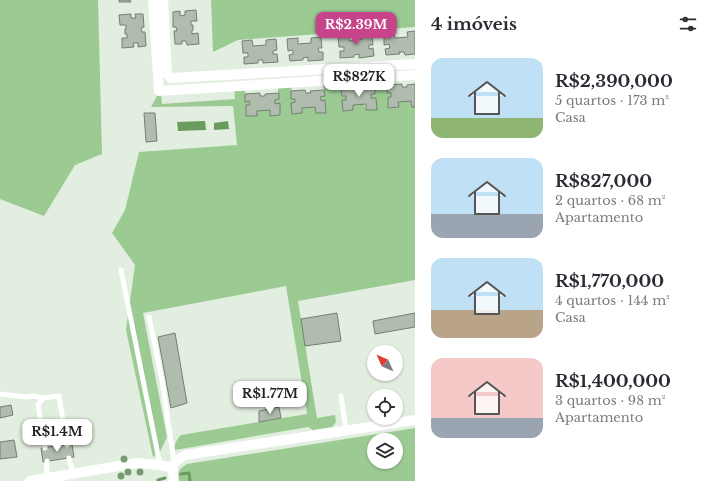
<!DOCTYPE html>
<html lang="pt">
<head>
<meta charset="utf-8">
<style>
	:root { --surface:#fff; --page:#f7f7f7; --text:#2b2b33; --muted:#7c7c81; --accent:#c7448a }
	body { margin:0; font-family:"Libre Baskerville",serif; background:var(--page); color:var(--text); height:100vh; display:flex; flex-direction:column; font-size:15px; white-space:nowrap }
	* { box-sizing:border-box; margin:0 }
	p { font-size:13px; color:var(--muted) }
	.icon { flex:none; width:22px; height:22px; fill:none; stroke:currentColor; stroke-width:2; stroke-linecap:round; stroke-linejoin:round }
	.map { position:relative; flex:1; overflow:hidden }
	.panel { display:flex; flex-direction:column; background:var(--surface); width:300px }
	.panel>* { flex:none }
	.needle { width:26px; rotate:315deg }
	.buttons { position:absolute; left:367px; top:345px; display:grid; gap:8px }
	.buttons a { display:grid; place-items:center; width:36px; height:36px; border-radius:50%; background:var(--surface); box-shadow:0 1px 3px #0004; font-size:20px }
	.price { position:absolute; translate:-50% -34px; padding:0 9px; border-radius:8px; background:#fff; color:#222; font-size:13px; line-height:26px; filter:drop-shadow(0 1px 2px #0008) }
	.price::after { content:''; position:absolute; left:50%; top:24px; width:12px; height:9px; margin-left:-6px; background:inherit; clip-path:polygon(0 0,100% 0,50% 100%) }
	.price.current { background:var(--accent); color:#fff }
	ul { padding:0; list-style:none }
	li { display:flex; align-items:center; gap:12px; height:100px; padding:0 16px }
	li span { display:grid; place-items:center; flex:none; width:112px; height:80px; border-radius:12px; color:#555 }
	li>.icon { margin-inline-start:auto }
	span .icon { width:48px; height:48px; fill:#fffc; stroke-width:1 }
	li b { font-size:17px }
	h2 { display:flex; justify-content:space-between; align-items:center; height:48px; padding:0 16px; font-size:17px }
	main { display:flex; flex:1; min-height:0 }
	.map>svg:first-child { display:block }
	.green { fill:#9bca93; fill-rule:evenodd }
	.water { fill:#689d5e }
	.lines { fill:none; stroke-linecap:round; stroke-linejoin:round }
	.stream { stroke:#689d5e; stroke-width:3 }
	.building { fill:#b0bcae; stroke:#747f72 }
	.lane { stroke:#fff; stroke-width:5 }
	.street { stroke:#fff; stroke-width:10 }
	.tree { fill:#789a70 }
</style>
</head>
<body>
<main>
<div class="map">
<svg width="415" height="481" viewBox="0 0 415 481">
	<rect width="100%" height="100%" fill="#e2eedf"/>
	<g class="green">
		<polygon points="0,0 98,0 102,154 75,165 44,216 0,199"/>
		<polygon points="211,0 415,0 415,27 238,40 213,52"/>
		<path d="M387,82V93H391V96L388,97V108L398,107V102L411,101L412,107H415V280L298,301L317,418L335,415L336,422L332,427L313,430L308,427L175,450C174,444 177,439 181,435L307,414L286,286L143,313L167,437L159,454L153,457L126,330L135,265L112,233L125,210L139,152L237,145L233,106L151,107L158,94H161L162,104L235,99L234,89L245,88V101H249L250,105L246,106L247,116H257V111L270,110V116L280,115V104H275V100L279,99V93H278V88L292,87L291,91V99H295V102L291,103L292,114L302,113V108L315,107L316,113L326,112L325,101H321L320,97L325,96L323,84L342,83L341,88L342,96H346V100H342L343,111L353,110V105L364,104L366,110L377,109L376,98H371V94L375,93V87H373L374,83Z"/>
		<path d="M415,428V481H179C177,472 179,469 187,464ZM374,440H396V462H374Z"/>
	</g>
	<g class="water">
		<polygon points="205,121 206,130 178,131 177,122"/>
		<polygon points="228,121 229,129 214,130 214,123"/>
	</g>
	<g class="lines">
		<g class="stream">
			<polyline points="181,474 189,473 190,481"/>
			<polyline points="158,481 158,480 165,478"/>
		</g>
	</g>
	<g class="building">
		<polygon points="119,0 130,0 131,2 119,2"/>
		<polygon points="196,10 197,21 191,21 191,25 193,25 193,30 192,30 192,34 198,33 199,44 187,45 186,41 182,41 182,44 175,44 174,31 177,31 176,27 173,27 173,12 180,11 180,16 185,15 185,11"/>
		<polygon points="131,14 131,18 136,18 135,14 143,14 144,27 141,28 142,32 145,32 146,46 138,47 138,43 133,43 134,47 122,48 122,38 127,38 127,34 125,34 125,29 126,29 126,25 120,25 119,15"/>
		<polygon points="415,31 415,54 405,55 404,52 399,52 400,54 386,55 385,49 390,48 389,44 384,45 384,33 394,32 395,38 408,37 407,32"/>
		<polygon points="349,34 349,41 362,39 362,35 372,34 373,45 369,45 369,49 373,48 374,56 359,58 359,54 354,55 354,57 340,58 340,51 344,51 344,47 339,47 338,35"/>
		<polygon points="321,37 322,48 318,48 319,52 323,52 323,60 308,61 308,57 303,58 303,60 290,61 289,55 293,54 293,50 288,51 287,39 298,38 298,44 311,43 311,38"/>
		<polygon points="276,39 277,50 273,51 273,54 277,54 278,62 263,63 263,60 258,60 258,63 244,64 244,57 248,57 248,53 243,53 242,41 252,40 253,46 266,45 266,40"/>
		<polygon points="402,84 402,87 407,87 407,85 415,84 415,107 412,107 411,101 398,102 399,107 388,108 388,97 391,97 391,93 387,93 387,85"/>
		<polygon points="356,87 356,90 361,90 361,88 375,87 375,94 371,94 371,98 376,98 377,110 366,110 366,104 353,105 353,110 343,111 342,100 346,100 346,96 342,96 341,88"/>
		<polygon points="305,90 306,93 311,93 310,91 324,90 325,96 320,97 321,101 325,100 326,113 316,113 315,107 302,108 302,113 292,114 291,103 295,102 295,99 291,99 291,91"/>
		<polygon points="260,93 260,96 265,96 265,94 279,93 279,99 275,100 275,104 280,103 280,115 270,116 270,110 257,111 257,116 246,116 246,105 250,105 249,101 245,102 245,94"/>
		<polygon points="144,113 155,113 157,141 146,142"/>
		<polygon points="337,313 341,341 305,346 301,319"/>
		<polygon points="415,313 415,327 375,334 373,321"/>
		<polygon points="175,333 187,403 171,408 158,337"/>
		<polygon points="11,405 13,415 0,418 0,407"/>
		<polygon points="279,407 281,418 259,422 259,411"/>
		<polygon points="14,440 17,457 0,459 0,442"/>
		<polygon points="72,444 74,457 43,462 41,448"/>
	</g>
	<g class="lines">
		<g class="lane">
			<polyline points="121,270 160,465"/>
			<polyline points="149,317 162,380 174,462"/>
			<polyline points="0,394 26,397 34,396 43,398 59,396 67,445"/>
			<polyline points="341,396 346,430"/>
			<polyline points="43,398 38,405 45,448"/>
			<polyline points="69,458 73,473"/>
			<polyline points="46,478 47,461"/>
		</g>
		<g class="street">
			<polyline points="153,0 159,91 415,75"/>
			<polyline points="163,0 167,73 171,78 415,64"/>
			<polyline points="30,481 137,463 160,465 172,468"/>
			<path d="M174,481C171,466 171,462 186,455L415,420"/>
		</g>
	</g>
	<g class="tree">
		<circle cx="124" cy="459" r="3.5"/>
		<circle cx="128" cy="472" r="3.5"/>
		<circle cx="140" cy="472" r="3.5"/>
		<circle cx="121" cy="476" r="3.5"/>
	</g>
</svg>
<div class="buttons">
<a><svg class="needle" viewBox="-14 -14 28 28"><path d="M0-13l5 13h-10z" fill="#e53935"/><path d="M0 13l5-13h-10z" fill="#7c7c81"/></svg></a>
<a><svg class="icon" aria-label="locate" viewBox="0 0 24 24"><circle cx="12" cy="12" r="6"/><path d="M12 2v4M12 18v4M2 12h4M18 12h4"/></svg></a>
<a><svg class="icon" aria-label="layers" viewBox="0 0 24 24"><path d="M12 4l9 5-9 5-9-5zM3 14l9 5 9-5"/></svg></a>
</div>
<b class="price current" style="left:356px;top:46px">R$2.39M</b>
<b class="price" style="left:359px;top:98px">R$827K</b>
<b class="price" style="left:270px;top:415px">R$1.77M</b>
<b class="price" style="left:57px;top:453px">R$1.4M</b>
</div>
<section class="panel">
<h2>4 imóveis<svg class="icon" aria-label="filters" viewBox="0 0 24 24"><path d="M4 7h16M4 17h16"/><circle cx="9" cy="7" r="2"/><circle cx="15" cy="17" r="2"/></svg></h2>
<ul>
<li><span style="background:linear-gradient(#bfe0f5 75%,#8fb573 0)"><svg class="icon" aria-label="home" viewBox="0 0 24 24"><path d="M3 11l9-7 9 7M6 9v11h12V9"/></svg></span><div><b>R$2,390,000</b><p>5 quartos · 173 m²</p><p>Casa</p></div></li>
<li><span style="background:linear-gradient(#bfe0f5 70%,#9aa5b1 0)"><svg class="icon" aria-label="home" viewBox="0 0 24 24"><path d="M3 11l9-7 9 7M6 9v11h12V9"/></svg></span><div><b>R$827,000</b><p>2 quartos · 68 m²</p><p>Apartamento</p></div></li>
<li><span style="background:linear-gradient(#bfe0f5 65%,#b9a48a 0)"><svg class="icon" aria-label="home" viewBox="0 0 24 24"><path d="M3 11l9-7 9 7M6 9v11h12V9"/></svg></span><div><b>R$1,770,000</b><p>4 quartos · 144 m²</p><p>Casa</p></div></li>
<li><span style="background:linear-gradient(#f6c9c9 75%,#9aa5b1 0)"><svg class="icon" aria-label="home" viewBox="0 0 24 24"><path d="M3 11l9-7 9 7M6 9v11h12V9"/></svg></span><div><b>R$1,400,000</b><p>3 quartos · 98 m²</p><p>Apartamento</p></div></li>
</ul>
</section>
</main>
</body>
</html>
